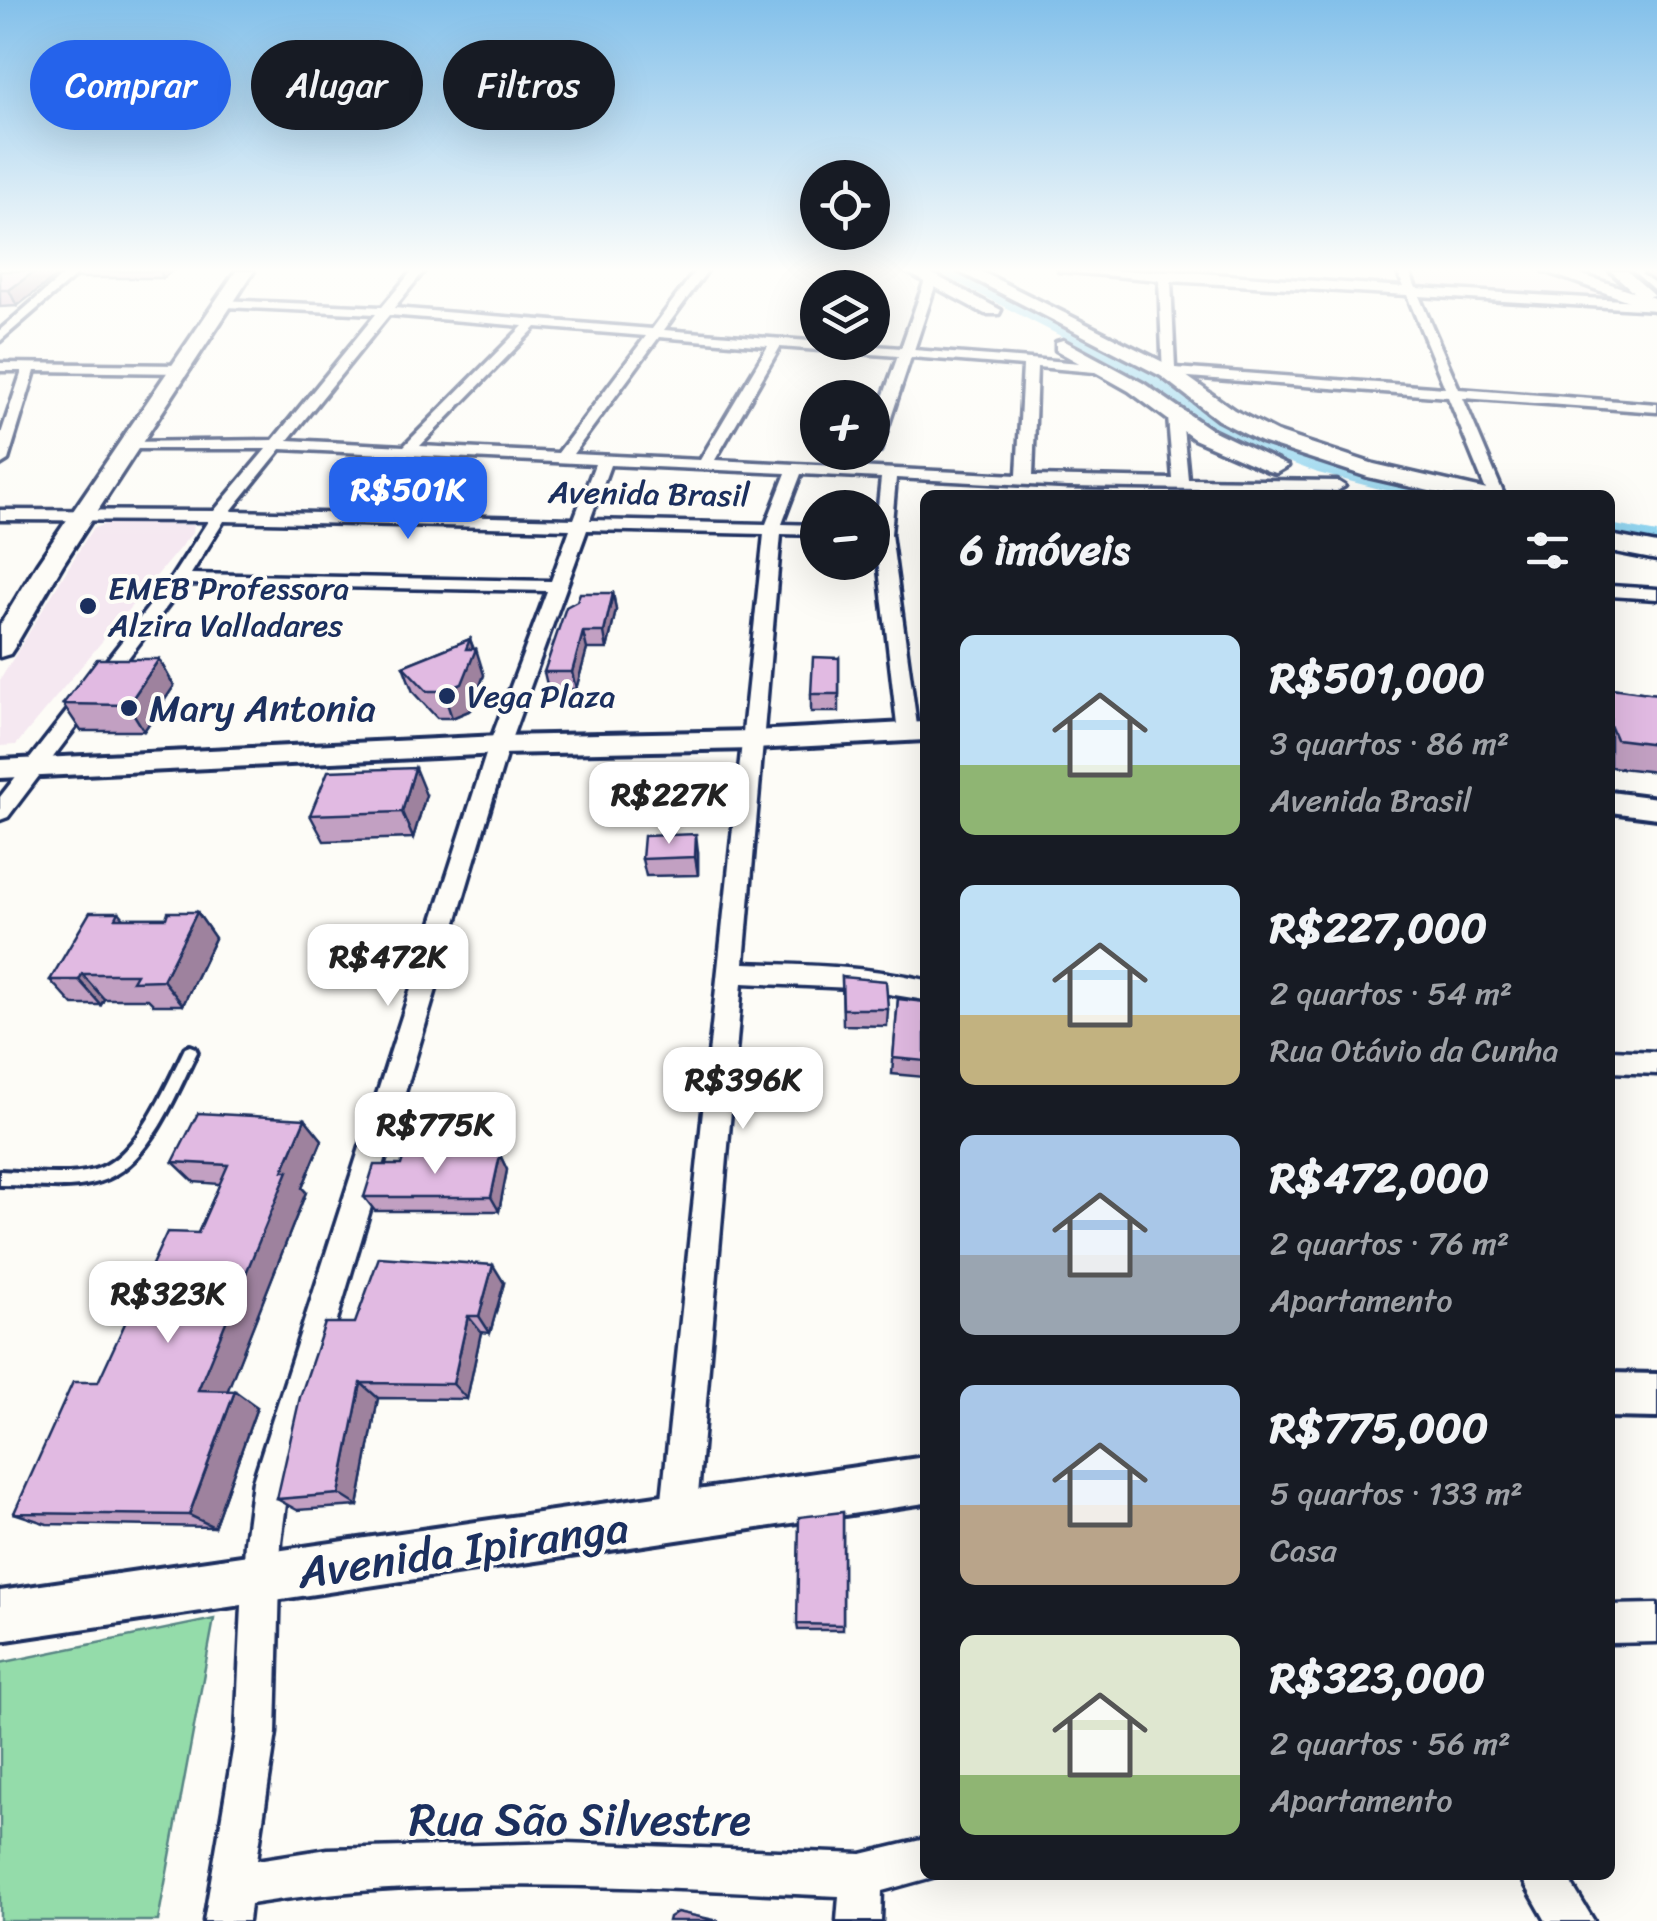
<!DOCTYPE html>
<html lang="pt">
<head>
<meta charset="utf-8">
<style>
	:root { --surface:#171b24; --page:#242831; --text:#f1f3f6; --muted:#9ea1a6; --accent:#2563eb }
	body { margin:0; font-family:Sriracha,sans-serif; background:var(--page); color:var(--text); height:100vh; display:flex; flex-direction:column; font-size:38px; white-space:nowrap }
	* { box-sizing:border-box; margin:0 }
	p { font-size:32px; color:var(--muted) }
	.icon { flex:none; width:55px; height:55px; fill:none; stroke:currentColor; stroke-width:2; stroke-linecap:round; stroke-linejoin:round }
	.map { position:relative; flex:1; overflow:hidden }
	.drawer { position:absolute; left:920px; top:490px; width:695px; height:1390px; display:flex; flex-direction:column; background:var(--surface); border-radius:15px; box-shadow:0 10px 40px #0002 }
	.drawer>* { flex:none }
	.banner { position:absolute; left:30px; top:40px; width:740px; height:90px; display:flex; gap:20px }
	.fabs { position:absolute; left:800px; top:160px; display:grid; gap:20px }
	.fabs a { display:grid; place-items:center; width:90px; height:90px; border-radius:50%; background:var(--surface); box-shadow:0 10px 40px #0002; font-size:50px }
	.price { position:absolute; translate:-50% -85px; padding:0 22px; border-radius:20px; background:#fff; color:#222; font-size:32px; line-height:65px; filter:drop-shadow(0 2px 5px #0008) }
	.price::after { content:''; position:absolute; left:50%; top:60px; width:30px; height:22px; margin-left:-15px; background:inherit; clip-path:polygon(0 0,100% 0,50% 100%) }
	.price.selected { background:var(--accent); color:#fff }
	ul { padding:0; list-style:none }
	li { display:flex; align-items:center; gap:30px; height:250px; padding:0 40px }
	li span { display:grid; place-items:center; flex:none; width:280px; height:200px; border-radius:15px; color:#555 }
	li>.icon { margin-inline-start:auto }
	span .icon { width:120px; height:120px; fill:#fffc; stroke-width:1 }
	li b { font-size:42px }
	h2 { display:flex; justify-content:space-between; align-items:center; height:120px; padding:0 40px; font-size:42px }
	.tag { padding:0 35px; border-radius:45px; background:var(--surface); box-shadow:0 10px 40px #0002; font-size:35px; line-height:90px }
	.tag.selected { background:var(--accent); color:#fff }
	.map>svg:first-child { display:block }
	.built { fill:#f5e8f1 }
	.green { fill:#94dcaa; stroke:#588684; stroke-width:2.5 }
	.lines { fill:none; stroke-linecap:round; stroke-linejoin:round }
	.canal { fill:#8cd2ee; fill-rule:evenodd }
	.service-casing { stroke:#1b2f5e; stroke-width:8 }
	.minor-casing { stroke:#1b2f5e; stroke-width:7 }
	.tertiary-casing { stroke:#1b2f5e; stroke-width:8 }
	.secondary-casing { stroke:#1b2f5e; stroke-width:7 }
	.service { fill:#fdfcf7; fill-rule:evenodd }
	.minor { fill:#fdfcf7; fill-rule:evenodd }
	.tertiary { fill:#fdfcf7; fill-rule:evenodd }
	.secondary { fill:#fdfcf7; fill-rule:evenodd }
	.wall { fill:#c2a0c2; stroke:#1b2f5e; stroke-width:2.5 }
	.shaded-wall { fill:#9e829e; stroke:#1b2f5e; stroke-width:2.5 }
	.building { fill:#e1bae2; stroke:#1b2f5e; stroke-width:2.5 }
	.poi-dot { fill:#1b2f5e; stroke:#fdfcf7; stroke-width:4 }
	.labels { text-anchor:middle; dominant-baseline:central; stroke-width:8; stroke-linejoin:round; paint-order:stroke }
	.far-street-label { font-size:32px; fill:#1b2f5e; stroke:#fdfcf7 }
	.far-poi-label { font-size:32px; fill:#1b2f5e; stroke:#fdfcf7; text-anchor:start }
	.poi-label { font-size:38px; fill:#1b2f5e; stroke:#fdfcf7; text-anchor:start }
	.near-street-label { font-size:45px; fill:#1b2f5e; stroke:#fdfcf7 }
</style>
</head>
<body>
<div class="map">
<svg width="1657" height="1921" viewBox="0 0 1657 1921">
	<rect width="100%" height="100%" fill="#fdfcf7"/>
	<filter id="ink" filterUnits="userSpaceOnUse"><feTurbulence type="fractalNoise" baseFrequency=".01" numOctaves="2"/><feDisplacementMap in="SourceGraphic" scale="20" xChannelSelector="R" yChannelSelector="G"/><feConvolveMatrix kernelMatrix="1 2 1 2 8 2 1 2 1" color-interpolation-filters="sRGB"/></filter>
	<g filter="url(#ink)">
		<g class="built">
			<polygon points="1408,271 1543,271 1645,303 1419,291"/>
			<polygon points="107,523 194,525 193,532 16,745 0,746 0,680 92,529"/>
		</g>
		<polygon class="green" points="214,1619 158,1921 0,1921 0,1663"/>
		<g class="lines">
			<g class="canal">
				<path d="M935,271H953C1021,305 1091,338 1158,376C1192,395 1219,422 1255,437C1312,462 1372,476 1432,491L1435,495H1403L1318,473L1243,445L1211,429L1166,395L1107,360Z"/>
				<polygon points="1610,524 1657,533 1657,545 1610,536"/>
			</g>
			<g class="service-casing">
				<path id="service" d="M190,1046L195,1048L197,1052C176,1094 149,1166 101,1181C70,1192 33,1185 0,1185V1171C30,1172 64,1178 94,1170C137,1159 167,1084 185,1048Z"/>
			</g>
			<g class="minor-casing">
				<g id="minor">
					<polygon points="68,271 81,271 0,341 0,330"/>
					<path d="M412,271H424L394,308L652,329L695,271H707L664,330L901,348L925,280L931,276L937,280L914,350L1106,365L1113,369L1106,373L1037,367L1033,476L1173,479L1168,417L1175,413L1182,417L1188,479L1337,481L1345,486L1337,491L1068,487L896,478L891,534L918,733L908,740L898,733L875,534L881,478L801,474L782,524L818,525V535L781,534L744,963C805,965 865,966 925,980V1000L852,988L742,983L696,1518L691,1531L678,1536L665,1531L660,1518L764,534L587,530L509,745L289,1481L281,1542L276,1733L257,1860L328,1849L565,1843L862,1854L925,1839V1875H940L882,1891L881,1921H837L839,1896C644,1888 444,1873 250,1904L248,1921H204L236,1733L245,1542L253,1481L489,745L547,591L184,584L8,817L0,820V797L172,577L208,521L0,520V510L214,511L266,449H131L124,445L126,442L273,440L376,314L226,307L222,300L382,307ZM389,315L523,326L404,446L288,440ZM536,327L646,336L558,453L420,446ZM659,337L768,346L700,460L573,454ZM780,347L898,356L872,428V452H865L872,456L880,451L911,357L1023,366L1017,475L715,460ZM281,449L595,464L574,519L231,511ZM610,465L786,473L766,524L590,520ZM224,521L570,529L551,581L191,574Z"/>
					<path d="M1059,271H1171L1404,287L1397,271H1409L1416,288L1657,302V310L1419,296L1459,389L1657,404V412L1463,398L1504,495H1488L1448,397L1163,375L1159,280ZM1171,281L1407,295L1445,388L1175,368Z"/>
					<polygon points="0,363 183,365 190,369 183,373 35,371 8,460 0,465 0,437 22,371 0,371"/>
					<polygon points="1610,586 1657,589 1657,599 1610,596"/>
					<polygon points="1610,1050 1657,1052 1657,1074 1610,1072"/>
					<polygon points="1657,1604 1657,1642 1610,1643 1610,1605"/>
					<polygon points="1520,1875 1566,1875 1594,1921 1546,1921"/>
				</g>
			</g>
			<g class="tertiary-casing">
				<g id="tertiary">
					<polygon points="1611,271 1627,271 1654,295 1640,298"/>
					<polygon points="925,722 925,740 754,749 499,754 0,778 0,760 499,736 754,731"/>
					<polygon points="1610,792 1657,798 1657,818 1610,812"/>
					<polygon points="1610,1373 1657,1374 1657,1418 1610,1417"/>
					<polygon points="925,1457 925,1503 0,1641 0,1591"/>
				</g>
			</g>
			<g class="secondary-casing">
				<g id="secondary">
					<polygon points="236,271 254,271 63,564 14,648 10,654 0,657 0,625 37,564"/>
					<polygon points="905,271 927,271 1001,310 999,314 985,314"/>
					<polygon points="958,271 980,271 1175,368 1234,410 1277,432 1374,464 1487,490 1491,495 1447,495 1368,477 1261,442 1218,420 1161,376"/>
					<polygon points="1544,271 1570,271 1657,299 1657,311"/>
					<polygon points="1063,340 1143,383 1210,429 1288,466 1276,473 1268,471 1194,439 1129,391 1056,350 1056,342"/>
					<polygon points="1610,535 1657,544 1657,560 1610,551"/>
				</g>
			</g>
			<use href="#service" class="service"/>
			<use href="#minor" class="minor"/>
			<use href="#tertiary" class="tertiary"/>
			<use href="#secondary" class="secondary"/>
		</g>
		<g class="wall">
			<polygon points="0,271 17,306 0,307"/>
			<polygon points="75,271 172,271 163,278 79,278"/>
			<polygon points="1645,271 1657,271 1657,283 1643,274"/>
			<polygon points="613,593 616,610 607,649 587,649 576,689 548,689 544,672"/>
			<polygon points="470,639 484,675 471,710 452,718 437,718 413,692 403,666"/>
			<polygon points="839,658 839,712 811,712 811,694"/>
			<polygon points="159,659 174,686 144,731 81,731 63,704"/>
			<polygon points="1610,688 1657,694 1657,772 1610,767"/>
			<polygon points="426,795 413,838 324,841 310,815"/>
			<polygon points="698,852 698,875 646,876 642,859"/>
			<polygon points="119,912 124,918 166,918 197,912 215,938 183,1005 154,1005 148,999 104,999 101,1005 73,1005 50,980"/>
			<polygon points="842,977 888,1009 887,1026 843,1025"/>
			<polygon points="898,999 925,1002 924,1077 892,1074"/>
			<polygon points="305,1119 322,1140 302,1188 306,1192 227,1391 257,1407 214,1527 47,1524 14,1513 98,1382 198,1233 220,1184 194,1182 173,1162"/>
			<polygon points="500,1155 507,1170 499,1211 375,1211 364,1197 401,1165"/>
			<polygon points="504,1283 490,1333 481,1332 467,1399 378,1398 358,1506 297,1510 277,1499 355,1323"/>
			<polygon points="843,1512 843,1630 798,1630 797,1624"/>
			<polygon points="677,1912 719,1921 668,1921 669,1917"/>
		</g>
		<g class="shaded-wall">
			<polygon points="35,271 63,271 17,306 9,290"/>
			<polygon points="160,271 172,271 163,278"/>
			<polygon points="613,593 616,610 607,649 604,632"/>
			<polygon points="583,632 587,649 576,689 572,672"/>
			<polygon points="470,639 474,652 476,649 484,675 471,710 452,718 443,691"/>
			<polygon points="159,659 174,686 144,731 128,705"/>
			<polygon points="415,768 426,795 413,838 402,812"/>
			<polygon points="696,834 698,852 698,875 695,857"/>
			<polygon points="197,912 215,938 183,1005 163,980"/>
			<polygon points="82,974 104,999 101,1005 79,980"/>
			<polygon points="305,1119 322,1140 302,1188 306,1192 222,1405 198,1390 283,1171"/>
			<polygon points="500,1155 507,1170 499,1211 491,1197"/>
			<polygon points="493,1265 504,1283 490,1333 479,1316"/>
			<polygon points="468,1316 481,1332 467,1399 453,1384"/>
			<polygon points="361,1383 378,1398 358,1506 339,1494"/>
			<polygon points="235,1391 257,1407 214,1527 189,1515"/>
		</g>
		<g class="building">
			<polygon points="0,271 35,271 9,290 0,290"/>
			<polygon points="580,593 613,593 604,632 583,632 572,672 544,672 566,607 577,601"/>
			<polygon points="470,639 466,649 476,649 462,684 443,691 427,691 403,666"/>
			<polygon points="813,657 839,658 839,694 811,694"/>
			<polygon points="97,659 159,659 128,705 63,704"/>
			<polygon points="1610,688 1657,694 1657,744 1616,739 1610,725"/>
			<polygon points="415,768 402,812 310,815 328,771"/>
			<polygon points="696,834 695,857 642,859 644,836"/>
			<polygon points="90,912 119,912 116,918 166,918 168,912 197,912 163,980 132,981 136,974 82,974 79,980 50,980"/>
			<polygon points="842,977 886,981 888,1009 843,1009"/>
			<polygon points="898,999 925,1002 925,1061 893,1058"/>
			<polygon points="198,1113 305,1119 283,1171 288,1171 198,1390 235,1391 189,1515 14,1513 73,1382 98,1382 167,1232 198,1233 228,1165 173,1162"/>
			<polygon points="404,1155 500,1155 491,1197 364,1197 374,1165 401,1165"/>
			<polygon points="379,1257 493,1265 479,1316 468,1316 453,1384 361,1383 339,1494 277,1499 300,1397 325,1323 355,1323"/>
			<polygon points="843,1512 843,1625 797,1624 799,1517"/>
		</g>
	</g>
	<linearGradient id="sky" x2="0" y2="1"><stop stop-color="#83c0ea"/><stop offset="0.5" stop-color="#fefefb"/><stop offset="1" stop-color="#fefefb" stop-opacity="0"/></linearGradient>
	<rect width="1657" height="540" fill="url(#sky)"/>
	<g class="poi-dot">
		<circle cx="88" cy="606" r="10"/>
		<circle cx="447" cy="696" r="10"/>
		<circle cx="129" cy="708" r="10"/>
	</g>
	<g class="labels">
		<g class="far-street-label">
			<text transform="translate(649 494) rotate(1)">Avenida Brasil</text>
		</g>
		<g class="far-poi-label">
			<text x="108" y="588">EMEB Professora<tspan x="108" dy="37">Alzira Valladares</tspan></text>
			<text x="467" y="696">Vega Plaza</text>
		</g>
		<g class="poi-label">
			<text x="149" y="708">Mary Antonia</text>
		</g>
		<g class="near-street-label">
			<text transform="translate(463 1550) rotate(-8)">Avenida Ipiranga</text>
			<text x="580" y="1820">Rua São Silvestre</text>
		</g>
	</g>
</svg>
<div class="fabs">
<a><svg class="icon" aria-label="locate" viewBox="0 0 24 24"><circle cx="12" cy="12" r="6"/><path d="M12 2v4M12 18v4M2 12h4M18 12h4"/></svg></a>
<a><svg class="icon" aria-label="layers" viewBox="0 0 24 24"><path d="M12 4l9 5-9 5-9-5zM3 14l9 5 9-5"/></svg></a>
<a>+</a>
<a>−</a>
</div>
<b class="price selected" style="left:408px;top:542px">R$501K</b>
<b class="price" style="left:669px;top:847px">R$227K</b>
<b class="price" style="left:388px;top:1009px">R$472K</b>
<b class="price" style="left:743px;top:1132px">R$396K</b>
<b class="price" style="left:435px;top:1177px">R$775K</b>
<b class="price" style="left:168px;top:1346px">R$323K</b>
<div class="banner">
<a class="tag selected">Comprar</a>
<a class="tag">Alugar</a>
<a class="tag">Filtros</a>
</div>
<section class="drawer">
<h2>6 imóveis<svg class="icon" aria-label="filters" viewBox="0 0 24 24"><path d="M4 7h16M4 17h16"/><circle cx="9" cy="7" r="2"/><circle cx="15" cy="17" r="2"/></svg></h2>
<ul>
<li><span style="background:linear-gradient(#bfe0f5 65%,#8fb573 0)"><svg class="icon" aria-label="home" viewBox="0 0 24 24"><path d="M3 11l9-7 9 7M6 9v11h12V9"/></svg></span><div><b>R$501,000</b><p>3 quartos · 86 m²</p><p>Avenida Brasil</p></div></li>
<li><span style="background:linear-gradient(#bfe0f5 65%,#c2b280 0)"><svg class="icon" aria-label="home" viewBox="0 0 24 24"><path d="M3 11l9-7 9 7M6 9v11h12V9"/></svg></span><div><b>R$227,000</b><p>2 quartos · 54 m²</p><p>Rua Otávio da Cunha</p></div></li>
<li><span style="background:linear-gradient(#a9c7e8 60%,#9aa5b1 0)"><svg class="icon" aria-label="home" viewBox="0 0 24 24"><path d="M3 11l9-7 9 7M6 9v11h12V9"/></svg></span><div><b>R$472,000</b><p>2 quartos · 76 m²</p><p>Apartamento</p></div></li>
<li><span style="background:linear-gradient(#a9c7e8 60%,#b9a48a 0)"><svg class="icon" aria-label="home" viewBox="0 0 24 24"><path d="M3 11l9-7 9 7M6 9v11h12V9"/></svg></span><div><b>R$775,000</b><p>5 quartos · 133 m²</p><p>Casa</p></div></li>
<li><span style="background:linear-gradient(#dfe7d0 70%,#8fb573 0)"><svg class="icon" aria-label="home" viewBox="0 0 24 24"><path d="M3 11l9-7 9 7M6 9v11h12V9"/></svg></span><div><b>R$323,000</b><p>2 quartos · 56 m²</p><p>Apartamento</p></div></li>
</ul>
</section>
</div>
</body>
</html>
